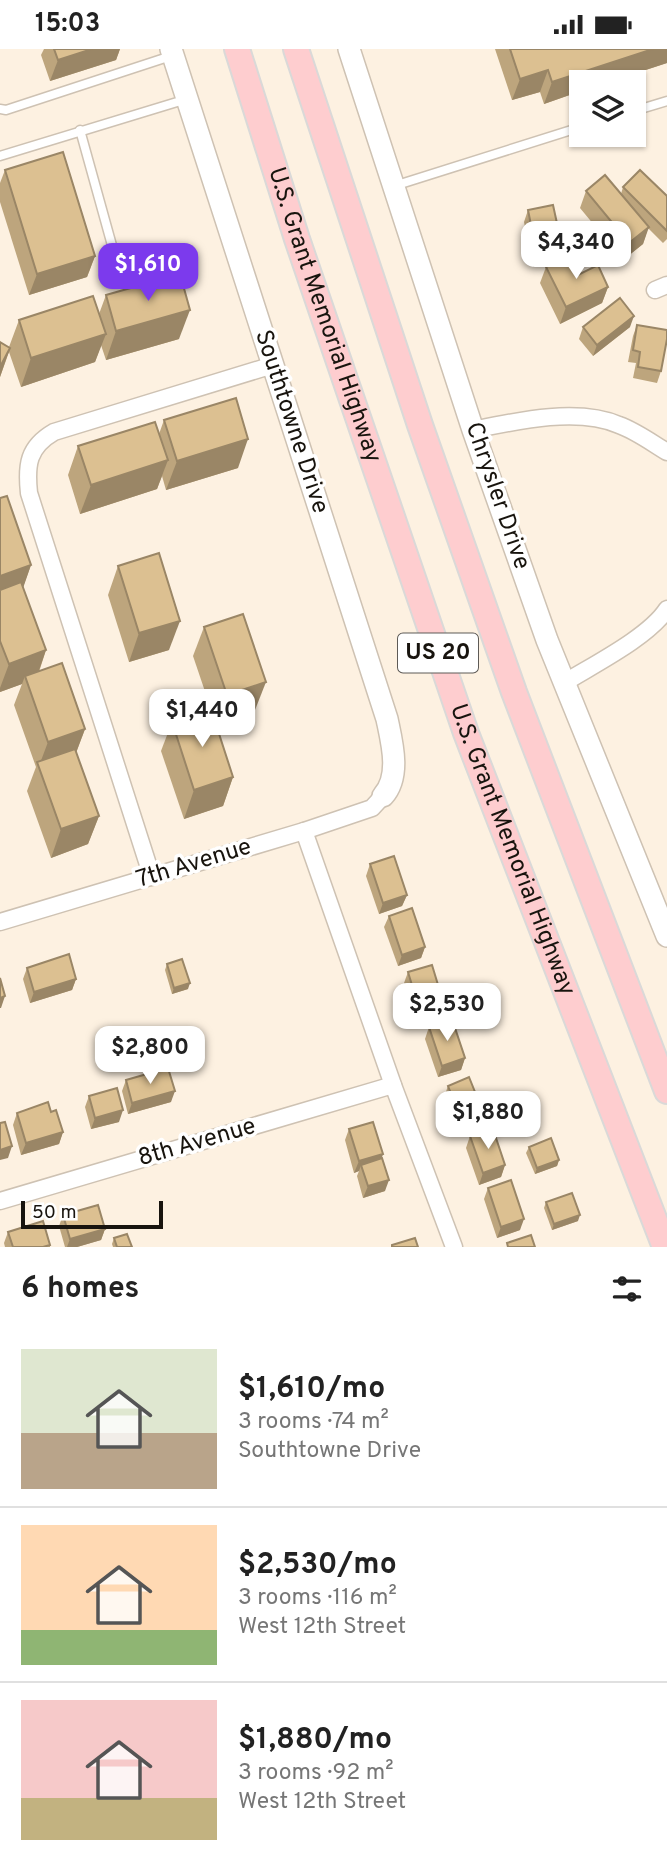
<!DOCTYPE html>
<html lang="en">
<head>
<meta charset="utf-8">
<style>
	:root { --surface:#fff; --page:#f6f6f6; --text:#222; --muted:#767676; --line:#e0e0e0; --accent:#7c3aed }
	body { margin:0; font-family:Overpass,sans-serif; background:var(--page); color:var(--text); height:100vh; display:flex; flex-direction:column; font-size:26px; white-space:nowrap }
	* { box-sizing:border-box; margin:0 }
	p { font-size:23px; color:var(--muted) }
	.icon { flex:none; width:38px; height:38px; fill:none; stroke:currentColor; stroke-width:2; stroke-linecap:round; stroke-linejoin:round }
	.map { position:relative; height:1198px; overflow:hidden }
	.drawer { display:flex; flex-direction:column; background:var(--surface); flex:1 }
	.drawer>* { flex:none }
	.controls { position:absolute; left:569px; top:21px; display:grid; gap:14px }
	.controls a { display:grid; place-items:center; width:77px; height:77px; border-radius:0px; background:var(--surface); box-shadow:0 2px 5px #0004; font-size:35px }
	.scale { position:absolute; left:21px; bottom:18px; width:142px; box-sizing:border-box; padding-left:7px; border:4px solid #18140e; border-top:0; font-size:19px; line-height:24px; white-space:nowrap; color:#18140e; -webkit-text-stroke:5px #fff; paint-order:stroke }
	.price { position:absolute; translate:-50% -60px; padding:0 16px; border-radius:14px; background:#fff; color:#222; font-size:23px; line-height:46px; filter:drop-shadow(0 2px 4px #0008) }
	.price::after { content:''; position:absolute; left:50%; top:42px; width:21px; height:16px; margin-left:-10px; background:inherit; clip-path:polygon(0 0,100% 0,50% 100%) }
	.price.active { background:var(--accent); color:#fff }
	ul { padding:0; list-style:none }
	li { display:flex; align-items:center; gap:21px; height:175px; padding:0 21px }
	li+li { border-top:2px solid var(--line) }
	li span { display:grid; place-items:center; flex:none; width:196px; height:140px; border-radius:0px; color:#555 }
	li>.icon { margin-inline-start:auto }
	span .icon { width:84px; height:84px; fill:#fffc; stroke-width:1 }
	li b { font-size:30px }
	h2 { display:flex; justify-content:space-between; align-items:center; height:84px; padding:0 21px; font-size:30px }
	.status { display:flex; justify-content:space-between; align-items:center; height:49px; padding:0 35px; background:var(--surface); direction:ltr }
	.status svg { height:19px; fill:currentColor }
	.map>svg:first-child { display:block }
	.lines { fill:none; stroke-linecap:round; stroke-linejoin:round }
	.lane-casing { stroke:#cec2b3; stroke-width:11 }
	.street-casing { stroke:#cec2b3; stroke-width:19 }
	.secondary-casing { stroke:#cec2b3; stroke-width:24 }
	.primary-casing { stroke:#dad9d8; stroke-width:28 }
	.lane { stroke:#fff; stroke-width:8 }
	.street { stroke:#fff; stroke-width:16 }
	.secondary { stroke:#fff; stroke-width:21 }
	.primary { stroke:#fecdcf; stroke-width:24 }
	.wall { fill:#bda57d }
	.shaded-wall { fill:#9a8666 }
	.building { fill:#dcc091; stroke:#9a8666; stroke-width:2 }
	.labels { text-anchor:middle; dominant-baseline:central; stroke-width:7; stroke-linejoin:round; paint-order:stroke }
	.shield { fill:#fff; stroke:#5d5a56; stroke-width:2 }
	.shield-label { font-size:23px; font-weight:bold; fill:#18140e }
	.street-label { font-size:24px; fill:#18140e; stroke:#fff }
</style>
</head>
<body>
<div class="status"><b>15:03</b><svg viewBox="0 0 49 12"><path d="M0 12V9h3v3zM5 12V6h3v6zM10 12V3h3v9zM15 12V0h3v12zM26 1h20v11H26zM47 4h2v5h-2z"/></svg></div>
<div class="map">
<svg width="667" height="1198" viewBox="0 0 667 1198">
	<rect width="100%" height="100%" fill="#fdf1e1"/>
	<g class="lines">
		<g class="lane-casing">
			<g id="lane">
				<polyline points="0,60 6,61 171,7"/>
				<polyline points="634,62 667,52"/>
				<polyline points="80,81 118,218"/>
				<polyline points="0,107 187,50"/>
				<polyline points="394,137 581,78"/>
			</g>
		</g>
		<g class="street-casing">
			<g id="street">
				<polyline points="655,241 667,236"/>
				<path d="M473,381C516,372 578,358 619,376C636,382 652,394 667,403"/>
				<path d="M564,634C593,616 649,588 667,560"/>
				<polyline points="304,782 393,1036 454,1198"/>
				<path d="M152,828L29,444C26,416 28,398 54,383L273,316"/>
				<polyline points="0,873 304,782 372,759 383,747"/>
				<polyline points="0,1152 393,1036"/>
			</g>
		</g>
		<g class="secondary-casing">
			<g id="secondary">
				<path d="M171,0L387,670C392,694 401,727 383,747"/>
				<polyline points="349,0 473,381 547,591 667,887"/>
			</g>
		</g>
		<g class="primary-casing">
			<g id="primary">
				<path id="s1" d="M237,0L297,190L466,684L665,1198"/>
				<polyline points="296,0 420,376 514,643 667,1042"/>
			</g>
		</g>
		<use href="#lane" class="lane"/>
		<use href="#street" class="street"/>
		<use href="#secondary" class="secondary"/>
		<use href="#primary" class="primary"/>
	</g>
	<g class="wall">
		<polygon points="44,0 120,0 116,11 50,32 41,6"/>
		<polygon points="495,0 667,0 667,14 609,33 581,33 581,42 544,55 540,43 512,51"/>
		<polygon points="5,121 95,207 87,228 29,246 0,153 0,134"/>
		<polygon points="623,138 667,147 667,190 663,194 648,179 643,195 623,211 580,159 586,142 621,145"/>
		<polygon points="528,161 558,179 576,209 570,210 578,226 608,238 602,254 560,275 540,234 546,218 555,213 533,218 524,173"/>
		<polygon points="106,246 179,290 106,311 101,296 95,313 21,338 9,303 0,328 0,293 9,298 19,271 99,265"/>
		<polygon points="637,276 661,322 657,334 633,329 636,314 628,313 633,287"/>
		<polygon points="583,278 630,278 593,307 579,290"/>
		<polygon points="164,371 238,419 166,441 162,427 157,440 80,465 68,426 78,397 159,385"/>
		<polygon points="0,449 31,516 23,538 46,601 39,623 85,680 76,704 99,767 88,795 51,809 27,742 36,718 14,656 22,635 0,643"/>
		<polygon points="118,517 169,601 129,613 108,546"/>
		<polygon points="204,578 255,661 216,675 193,607"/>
		<polygon points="172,673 233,728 223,757 184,770 161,702"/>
		<polygon points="370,815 407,846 402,857 379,865 366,827"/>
		<polygon points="389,867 425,898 421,909 398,917 384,878"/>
		<polygon points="167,915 188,940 172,945 165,921"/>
		<polygon points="27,919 76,930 72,941 30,954 23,930"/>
		<polygon points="408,923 441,970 417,977 404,934"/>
		<polygon points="429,978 465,1009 461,1021 438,1028 425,990"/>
		<polygon points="126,1031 171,1053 128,1065 122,1042"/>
		<polygon points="448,1037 481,1079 460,1088 444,1048"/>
		<polygon points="89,1047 119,1073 91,1080 85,1058"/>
		<polygon points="51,1063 63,1083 59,1095 21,1106 13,1076 17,1064"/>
		<polygon points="349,1080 381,1110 385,1142 363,1149 357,1127 359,1122 354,1124 345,1091"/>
		<polygon points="470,1087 505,1116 501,1128 479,1136 466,1099"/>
		<polygon points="529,1098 559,1111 557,1117 535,1125 526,1104"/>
		<polygon points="488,1139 520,1181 497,1189 484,1150"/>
		<polygon points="546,1153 578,1172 552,1181 544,1159"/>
		<polygon points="63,1166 105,1180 101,1191 77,1198 65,1198 59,1177"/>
		<polygon points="8,1183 50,1196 50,1198 5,1198 4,1194"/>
		<polygon points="114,1189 132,1198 113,1198 112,1195"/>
	</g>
	<g class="shaded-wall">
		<polygon points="92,0 120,0 116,11 50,32 58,11"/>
		<polygon points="653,0 667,0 667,14 609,33 581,33 581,42 544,55 552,33"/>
		<polygon points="548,21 540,43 512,51 520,30"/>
		<polygon points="649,178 643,195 623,211 629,194"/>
		<polygon points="581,198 576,209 533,218 537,206"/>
		<polygon points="95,207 87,228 29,246 37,225"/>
		<polygon points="608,238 602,254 560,275 566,258"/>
		<polygon points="190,261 179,290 106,311 116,282"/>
		<polygon points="634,267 630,278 593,307 597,296"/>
		<polygon points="106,285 95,313 21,338 31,309"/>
		<polygon points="10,299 0,328 0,318"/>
		<polygon points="248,390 238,419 166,441 177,412"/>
		<polygon points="168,411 157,440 80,465 91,436"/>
		<polygon points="31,516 21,545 0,552 0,527"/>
		<polygon points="180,572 169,601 129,613 139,584"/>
		<polygon points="46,601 36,630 25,627 22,635 0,643 0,639 9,615"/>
		<polygon points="266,633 255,661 216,675 227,646"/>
		<polygon points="85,680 74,709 39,717 48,693"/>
		<polygon points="233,728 223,757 184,770 194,741"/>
		<polygon points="99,767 88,795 51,809 61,780"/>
		<polygon points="407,846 402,857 379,865 383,854"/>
		<polygon points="425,898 421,909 398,917 402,906"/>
		<polygon points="76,930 72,941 30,954 34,943"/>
		<polygon points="190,934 188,940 172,945 174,939"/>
		<polygon points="5,947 1,959 0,959 0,949"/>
		<polygon points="445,959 441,970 417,977 421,966"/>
		<polygon points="465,1009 461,1021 438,1028 442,1017"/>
		<polygon points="175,1042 171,1053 128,1065 132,1054"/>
		<polygon points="123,1061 119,1073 91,1080 95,1069"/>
		<polygon points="485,1068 481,1079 460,1088 464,1077"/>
		<polygon points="63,1083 59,1095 21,1106 26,1094"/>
		<polygon points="12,1097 8,1109 0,1111 0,1101"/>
		<polygon points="383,1105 379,1117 361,1116 359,1122 354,1124 359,1112"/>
		<polygon points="559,1111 557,1117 535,1125 537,1119"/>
		<polygon points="505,1116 501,1128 479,1136 483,1124"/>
		<polygon points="389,1131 385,1142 363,1149 368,1137"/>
		<polygon points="580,1166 578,1172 552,1181 554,1175"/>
		<polygon points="524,1170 520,1181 497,1189 501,1178"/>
		<polygon points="105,1180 101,1191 77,1198 67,1198 70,1190"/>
	</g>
	<g class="building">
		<polygon points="54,0 92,0 58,11"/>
		<polygon points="510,0 653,0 552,33 548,21 520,30"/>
		<polygon points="63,103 95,207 37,225 5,121"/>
		<polygon points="640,121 667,147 667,182 623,138"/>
		<polygon points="605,126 649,178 629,194 586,142"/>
		<polygon points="553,156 558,179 576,176 581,198 537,206 528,161"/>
		<polygon points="568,207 578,226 598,216 608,238 566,258 546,218"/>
		<polygon points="180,225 190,261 116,282 106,246"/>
		<polygon points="93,247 106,285 31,309 19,271"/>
		<polygon points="620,249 634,267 597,296 583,278"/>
		<polygon points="637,276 667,281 667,290 661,322 638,318 640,303 633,301"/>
		<polygon points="0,293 10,299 0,318"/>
		<polygon points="236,349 248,390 177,412 164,371"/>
		<polygon points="155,373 168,411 91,436 78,397"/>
		<polygon points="7,447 31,516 0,527 0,449"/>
		<polygon points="159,504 180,572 139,584 118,517"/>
		<polygon points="21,533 46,601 9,615 0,592 0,541"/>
		<polygon points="243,565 266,633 227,646 204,578"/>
		<polygon points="62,614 85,680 48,693 25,627"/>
		<polygon points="211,660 233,728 194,741 172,673"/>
		<polygon points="75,700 99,767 61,780 37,713"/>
		<polygon points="394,807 407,846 383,854 370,815"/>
		<polygon points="412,859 425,898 402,906 389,867"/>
		<polygon points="69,905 76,930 34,943 27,919"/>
		<polygon points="182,910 190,934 174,939 167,915"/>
		<polygon points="432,916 445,959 421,966 408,923"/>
		<polygon points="0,929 5,947 0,949"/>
		<polygon points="452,970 465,1009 442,1017 429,978"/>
		<polygon points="168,1019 175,1042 132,1054 126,1031"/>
		<polygon points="469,1028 485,1068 464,1077 448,1037"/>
		<polygon points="117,1039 123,1061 95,1069 89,1047"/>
		<polygon points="48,1053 51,1063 56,1061 63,1083 26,1094 17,1064"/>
		<polygon points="5,1073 12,1097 0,1101 0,1074"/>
		<polygon points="373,1073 383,1105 359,1112 349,1080"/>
		<polygon points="493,1080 505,1116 483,1124 470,1087"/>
		<polygon points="551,1089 559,1111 537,1119 529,1098"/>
		<polygon points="382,1109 389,1131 368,1137 361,1116"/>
		<polygon points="511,1131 524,1170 501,1178 488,1139"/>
		<polygon points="572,1144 580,1166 554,1175 546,1153"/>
		<polygon points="98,1156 105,1180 70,1190 63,1166"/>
		<polygon points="43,1172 50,1196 43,1198 13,1198 8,1183"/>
		<polygon points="127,1185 132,1198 117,1198 114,1189"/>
		<polygon points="531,1186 535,1198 508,1198 507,1194"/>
		<polygon points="415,1189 418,1198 392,1198 392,1196"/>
	</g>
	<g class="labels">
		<rect class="shield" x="398" y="584.5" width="80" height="39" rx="5"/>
		<g class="shield-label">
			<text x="438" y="604">US 20</text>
		</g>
		<g class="street-label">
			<text stroke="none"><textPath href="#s1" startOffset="280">U.S. Grant Memorial Highway</textPath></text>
			<text transform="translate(291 373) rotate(72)">Southtowne Drive</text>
			<text transform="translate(497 447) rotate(71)">Chrysler Drive</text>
			<text stroke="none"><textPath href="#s1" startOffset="847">U.S. Grant Memorial Highway</textPath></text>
			<text transform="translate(194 815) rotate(-17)">7th Avenue</text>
			<text transform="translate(197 1094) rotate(-16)">8th Avenue</text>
		</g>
	</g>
</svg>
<div class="controls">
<a><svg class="icon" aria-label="layers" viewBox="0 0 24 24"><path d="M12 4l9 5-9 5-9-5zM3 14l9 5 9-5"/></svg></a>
</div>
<div class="scale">50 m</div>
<b class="price" style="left:576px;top:232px">$4,340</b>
<b class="price active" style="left:148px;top:254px">$1,610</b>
<b class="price" style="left:202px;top:700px">$1,440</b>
<b class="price" style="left:447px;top:994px">$2,530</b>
<b class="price" style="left:150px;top:1037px">$2,800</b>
<b class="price" style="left:488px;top:1102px">$1,880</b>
</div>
<section class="drawer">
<h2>6 homes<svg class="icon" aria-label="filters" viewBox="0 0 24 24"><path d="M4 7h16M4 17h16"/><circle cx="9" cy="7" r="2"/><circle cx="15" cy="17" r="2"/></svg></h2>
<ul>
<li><span style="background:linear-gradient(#dfe7d0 60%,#b9a48a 0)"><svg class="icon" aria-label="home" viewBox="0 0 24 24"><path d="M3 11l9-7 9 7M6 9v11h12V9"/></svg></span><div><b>$1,610/mo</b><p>3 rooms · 74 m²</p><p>Southtowne Drive</p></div></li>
<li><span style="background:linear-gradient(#ffd9b3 75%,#8fb573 0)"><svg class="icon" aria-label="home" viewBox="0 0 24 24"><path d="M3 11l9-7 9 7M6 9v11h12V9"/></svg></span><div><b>$2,530/mo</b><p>3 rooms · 116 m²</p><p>West 12th Street</p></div></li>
<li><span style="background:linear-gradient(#f6c9c9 70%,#c2b280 0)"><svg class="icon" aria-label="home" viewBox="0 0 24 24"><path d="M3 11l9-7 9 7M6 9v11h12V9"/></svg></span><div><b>$1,880/mo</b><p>3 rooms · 92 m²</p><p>West 12th Street</p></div></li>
</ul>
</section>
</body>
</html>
